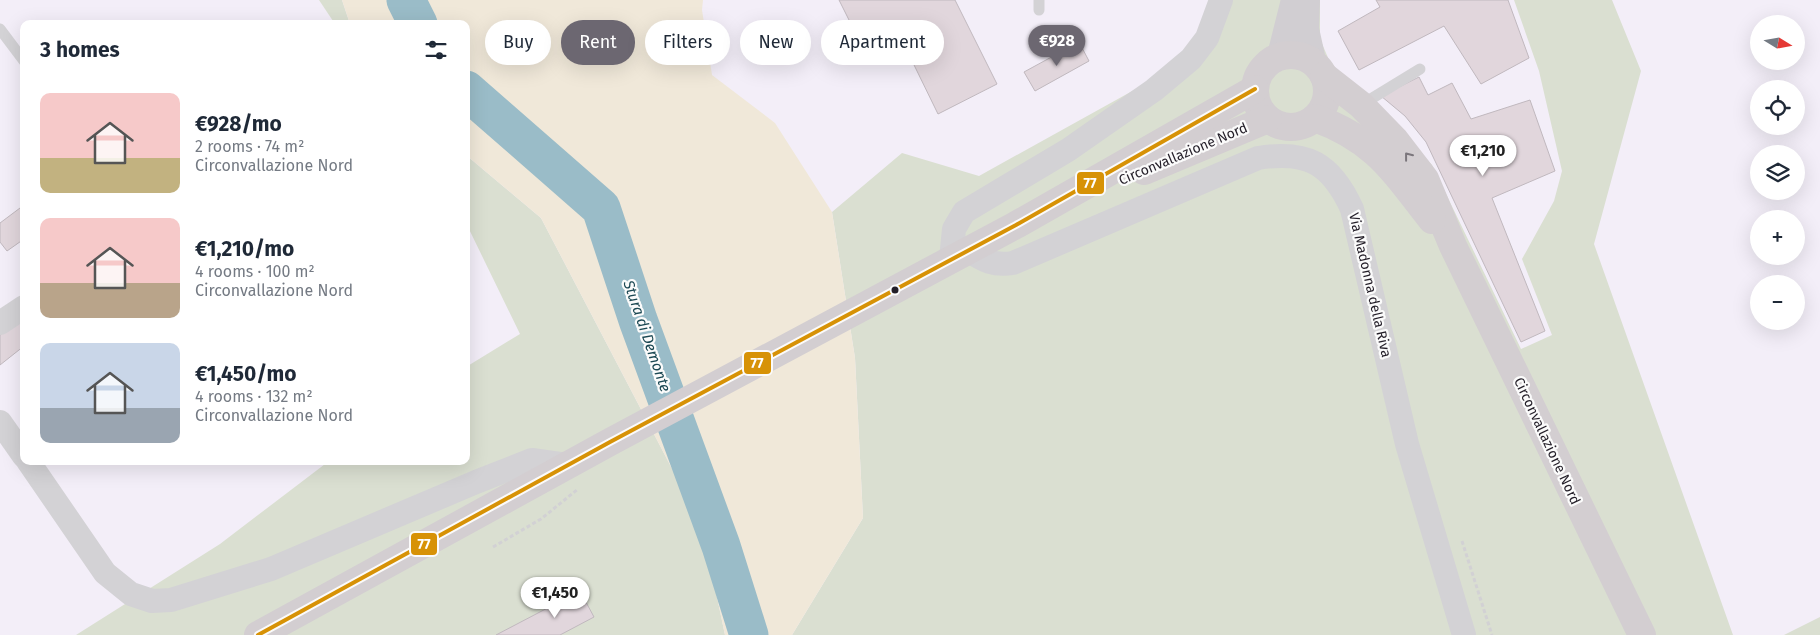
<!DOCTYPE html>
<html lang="en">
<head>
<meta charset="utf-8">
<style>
	:root { --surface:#fff; --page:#f6f6f7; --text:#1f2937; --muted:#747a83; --accent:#6c6771 }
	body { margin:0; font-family:"Fira Sans",sans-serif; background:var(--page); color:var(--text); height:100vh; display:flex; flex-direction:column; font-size:19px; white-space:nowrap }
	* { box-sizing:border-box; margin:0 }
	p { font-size:16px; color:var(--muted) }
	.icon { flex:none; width:28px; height:28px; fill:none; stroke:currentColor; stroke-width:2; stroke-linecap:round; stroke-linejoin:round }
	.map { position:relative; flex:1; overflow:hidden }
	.panel { position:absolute; left:20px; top:20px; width:450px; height:445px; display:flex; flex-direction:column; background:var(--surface); border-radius:10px; box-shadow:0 5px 20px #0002 }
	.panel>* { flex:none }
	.banner { position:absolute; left:485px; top:20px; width:475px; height:45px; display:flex; gap:10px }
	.needle { width:32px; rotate:101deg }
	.tools { position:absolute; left:1750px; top:15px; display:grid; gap:10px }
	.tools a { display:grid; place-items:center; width:55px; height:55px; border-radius:50%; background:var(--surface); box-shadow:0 5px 20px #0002; font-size:25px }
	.price { position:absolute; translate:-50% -42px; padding:0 11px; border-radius:18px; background:#fff; color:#222; font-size:16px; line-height:32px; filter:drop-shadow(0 1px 2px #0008) }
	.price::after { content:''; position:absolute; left:50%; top:30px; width:15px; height:11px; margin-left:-8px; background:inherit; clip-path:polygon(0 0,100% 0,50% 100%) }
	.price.active { background:var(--accent); color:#fff }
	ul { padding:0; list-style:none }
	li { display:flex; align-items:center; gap:15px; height:125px; padding:0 20px }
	li span { display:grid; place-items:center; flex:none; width:140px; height:100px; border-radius:10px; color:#555 }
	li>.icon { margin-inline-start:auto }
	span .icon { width:60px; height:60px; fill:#fffc; stroke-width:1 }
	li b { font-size:21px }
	h2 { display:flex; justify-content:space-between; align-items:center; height:60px; padding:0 20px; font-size:21px }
	.pill { padding:0 18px; border-radius:22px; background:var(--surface); box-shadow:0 5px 20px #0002; font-size:18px; line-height:45px }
	.pill.active { background:var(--accent); color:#fff }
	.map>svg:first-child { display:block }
	.green { fill:#dadfd1 }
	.sand { fill:#f0e8d9 }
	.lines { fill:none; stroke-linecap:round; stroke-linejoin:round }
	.river { stroke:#9abcc8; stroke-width:39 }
	.building { fill:#e1d6dc; stroke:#c0b8be }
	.path { stroke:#d2d1d4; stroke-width:3; stroke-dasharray:4 2.5; stroke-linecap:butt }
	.service { stroke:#d3d2d5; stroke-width:11 }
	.minor { stroke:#d3d2d5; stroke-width:24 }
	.secondary { stroke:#d1ced2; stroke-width:28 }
	.primary { stroke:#d3ced1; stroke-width:28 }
	.bus-1-casing { stroke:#fbfbfb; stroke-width:8 }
	.bus-1 { stroke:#d79206; stroke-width:4 }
	.oneway { stroke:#7b767c }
	.bus-dot { fill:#231e28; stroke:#fbfbfb; stroke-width:2 }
	.labels { text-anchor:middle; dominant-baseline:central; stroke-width:4.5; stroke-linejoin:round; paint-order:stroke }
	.street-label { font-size:14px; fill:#231e28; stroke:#fbfbfb }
	.water-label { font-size:15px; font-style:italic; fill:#1a4752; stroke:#fbfbfb }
	.line-badge { stroke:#fbfbfb; stroke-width:2 }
	.badge-label { font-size:14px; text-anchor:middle; font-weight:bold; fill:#fff }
</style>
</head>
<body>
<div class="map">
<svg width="1820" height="635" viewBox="0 0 1820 635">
	<rect width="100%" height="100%" fill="#f3eef8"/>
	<g class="green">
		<polygon points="319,0 342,0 350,24 335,24"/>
		<polygon points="1230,0 1320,0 1320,39 1335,74 1380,107 1432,165 1521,349 1552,335 1522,259 1554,201 1562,171 1539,71 1514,0 1612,0 1641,71 1594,244 1733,635 792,635 863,518 855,358 832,212 902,153 979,176 1217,44"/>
		<polygon points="466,155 541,218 702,526 725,635 76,635 220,544 329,461 466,461 466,367 520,334 466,223"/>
		<polygon points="1820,617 1820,635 1784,635"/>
	</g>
	<polygon class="sand" points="342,0 703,0 702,10 712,75 775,123 832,212 855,358 863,518 792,635 725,635 702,526 541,218 466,155 466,24 350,24"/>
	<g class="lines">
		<g class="river">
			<polyline points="406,0 418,24"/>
			<polyline points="466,90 601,208 638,320 721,546 749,635"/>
		</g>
	</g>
	<g class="building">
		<polygon points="839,0 955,0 997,84 938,114 894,24 873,35 866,22 853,28"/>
		<polygon points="1376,0 1508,0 1529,58 1481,84 1444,26 1359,70 1338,31 1380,7"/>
		<polygon points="1079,42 1089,61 1035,91 1024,72"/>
		<polygon points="1419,77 1428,95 1452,83 1471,119 1530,100 1555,171 1492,198 1545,331 1521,342 1426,142 1405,116 1381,96"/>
		<polygon points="24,205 24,239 7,251 0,242 0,223"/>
		<polygon points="24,317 24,346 0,365 0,335"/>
		<polygon points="580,591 594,617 560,635 496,635"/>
	</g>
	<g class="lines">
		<g class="path">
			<polyline points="1462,541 1492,635"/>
			<polyline points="493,547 541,519 578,489"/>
		</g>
		<g class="service">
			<polyline points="1039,10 1039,0"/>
			<polyline points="0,29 24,61"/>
			<polyline points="1361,105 1420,69"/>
		</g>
		<g class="minor">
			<path d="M968,250C984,261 994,266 1013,263L1258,158C1307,150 1331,163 1352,209L1407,444L1464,635"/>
			<polyline points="951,259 954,229 964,212 1068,150 1154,90 1191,59 1207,38 1221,0"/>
			<polyline points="0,323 24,307"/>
			<polyline points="0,422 24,456"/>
			<polyline points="28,461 105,573 131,594 152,601 171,600 271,569 476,482 532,460 567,465"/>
		</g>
		<g class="secondary">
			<polyline points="1306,0 1305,29 1312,61"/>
			<polyline points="1281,56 1295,0"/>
		</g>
		<g class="primary">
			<circle cx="1291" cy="91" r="36"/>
			<polyline points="1324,76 1361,105 1395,140 1425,179 1453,246 1642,635"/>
			<path d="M1315,118C1376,140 1394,172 1432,220"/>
			<polyline points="1144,171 1268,119"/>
			<polyline points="258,635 610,442 1016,225 1255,89"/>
		</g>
		<g class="bus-1-casing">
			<polyline id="bus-1" points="258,635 610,442 1016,225 1255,89"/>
		</g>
		<use href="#bus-1" class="bus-1"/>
	</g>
	<defs><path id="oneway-chevron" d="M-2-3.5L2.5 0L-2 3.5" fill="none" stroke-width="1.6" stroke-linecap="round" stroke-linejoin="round" transform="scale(1.25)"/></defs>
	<use class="oneway" href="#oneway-chevron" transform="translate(1408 156) rotate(-128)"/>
	<circle class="bus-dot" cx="895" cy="290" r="4.5"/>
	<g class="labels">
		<g class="street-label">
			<text transform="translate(1183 154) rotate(-23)">Circonvallazione Nord</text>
			<text transform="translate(1370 285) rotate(77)">Via Madonna della Riva</text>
			<text transform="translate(1547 441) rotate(65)">Circonvallazione Nord</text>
		</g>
		<g class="water-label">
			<text transform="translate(647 336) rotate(71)">Stura di Demonte</text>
		</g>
	</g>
	<g class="line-badge">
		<rect x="1076" y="171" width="29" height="24" rx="5" fill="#d79206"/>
		<rect x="743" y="351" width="29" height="24" rx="5" fill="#d79206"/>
		<rect x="410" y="532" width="28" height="24" rx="5" fill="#d79206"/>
	</g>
	<g class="badge-label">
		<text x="1090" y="188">77</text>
		<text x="757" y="368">77</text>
		<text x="424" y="549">77</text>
	</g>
</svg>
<div class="tools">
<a><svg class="needle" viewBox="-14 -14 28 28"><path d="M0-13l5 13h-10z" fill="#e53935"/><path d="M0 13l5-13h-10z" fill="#747a83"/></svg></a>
<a><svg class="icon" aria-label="locate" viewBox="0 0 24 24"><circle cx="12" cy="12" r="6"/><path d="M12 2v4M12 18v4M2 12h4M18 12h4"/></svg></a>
<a><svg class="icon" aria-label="layers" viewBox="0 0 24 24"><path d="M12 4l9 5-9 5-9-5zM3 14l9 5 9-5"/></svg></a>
<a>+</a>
<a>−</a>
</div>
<b class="price active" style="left:1057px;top:67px">€928</b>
<b class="price" style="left:1483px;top:177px">€1,210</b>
<b class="price" style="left:555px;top:619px">€1,450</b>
<div class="banner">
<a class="pill">Buy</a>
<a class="pill active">Rent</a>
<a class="pill">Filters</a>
<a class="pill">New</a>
<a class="pill">Apartment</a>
</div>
<section class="panel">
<h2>3 homes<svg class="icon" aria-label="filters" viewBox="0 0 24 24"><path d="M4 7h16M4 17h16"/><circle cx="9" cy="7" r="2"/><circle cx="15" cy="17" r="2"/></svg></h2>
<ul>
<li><span style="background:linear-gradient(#f6c9c9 65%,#c2b280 0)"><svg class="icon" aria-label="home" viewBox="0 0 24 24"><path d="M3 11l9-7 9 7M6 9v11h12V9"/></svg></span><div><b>€928/mo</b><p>2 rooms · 74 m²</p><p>Circonvallazione Nord</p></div></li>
<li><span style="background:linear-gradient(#f6c9c9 65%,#b9a48a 0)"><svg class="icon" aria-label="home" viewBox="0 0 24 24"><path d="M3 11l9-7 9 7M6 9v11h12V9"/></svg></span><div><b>€1,210/mo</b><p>4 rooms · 100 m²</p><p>Circonvallazione Nord</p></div></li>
<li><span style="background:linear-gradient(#c9d6e8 65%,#9aa5b1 0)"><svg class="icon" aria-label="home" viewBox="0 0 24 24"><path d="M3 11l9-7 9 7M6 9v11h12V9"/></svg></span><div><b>€1,450/mo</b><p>4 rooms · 132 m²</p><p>Circonvallazione Nord</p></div></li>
</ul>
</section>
</div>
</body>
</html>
